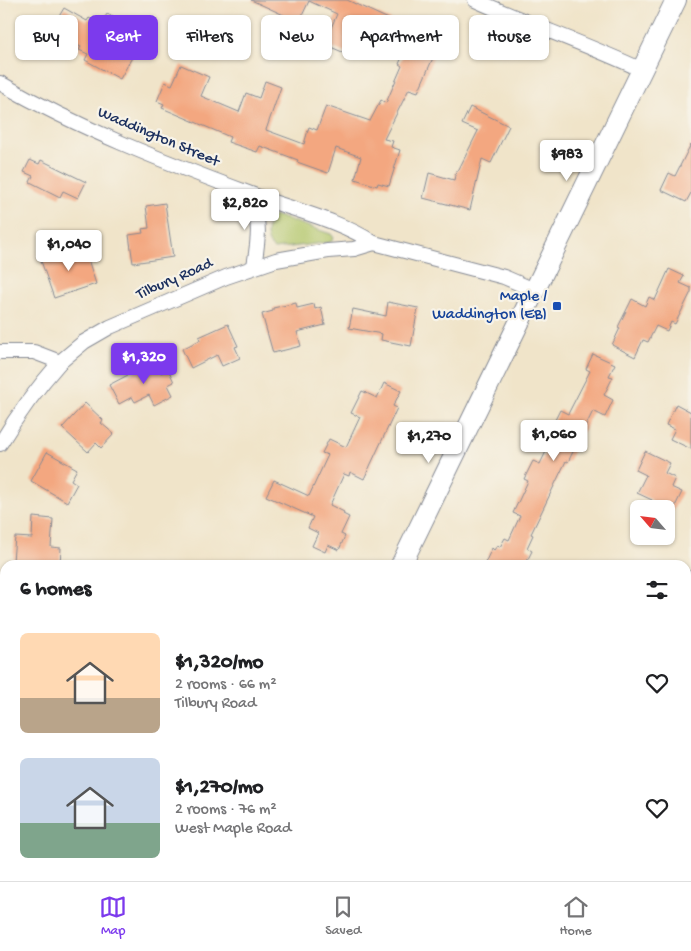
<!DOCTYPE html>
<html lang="en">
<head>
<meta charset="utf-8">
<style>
	:root { --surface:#fff; --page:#f6f6f6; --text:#202124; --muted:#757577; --line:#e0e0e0; --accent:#7c3aed }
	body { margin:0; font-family:"Gochi Hand",sans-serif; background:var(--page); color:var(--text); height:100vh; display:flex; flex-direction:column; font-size:19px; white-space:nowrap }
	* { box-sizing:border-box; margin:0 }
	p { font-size:16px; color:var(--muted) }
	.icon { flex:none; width:28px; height:28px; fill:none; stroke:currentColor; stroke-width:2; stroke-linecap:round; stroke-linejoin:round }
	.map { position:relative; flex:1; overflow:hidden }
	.details { position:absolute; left:0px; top:560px; width:691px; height:321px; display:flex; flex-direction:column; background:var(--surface); border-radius:15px 15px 0 0; box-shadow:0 1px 4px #0004 }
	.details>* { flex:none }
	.banner { position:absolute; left:15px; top:15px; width:661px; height:45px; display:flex; gap:10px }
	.needle { width:32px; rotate:298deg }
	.fabs { position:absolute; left:630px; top:500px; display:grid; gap:10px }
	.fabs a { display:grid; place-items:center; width:45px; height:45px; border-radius:8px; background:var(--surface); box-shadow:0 1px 4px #0004; font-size:25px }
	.price { position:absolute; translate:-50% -42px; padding:0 11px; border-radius:5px; background:#fff; color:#222; font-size:16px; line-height:32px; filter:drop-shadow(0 1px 2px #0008) }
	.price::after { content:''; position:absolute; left:50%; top:30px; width:15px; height:11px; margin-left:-8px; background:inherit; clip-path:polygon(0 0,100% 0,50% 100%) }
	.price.on { background:var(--accent); color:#fff }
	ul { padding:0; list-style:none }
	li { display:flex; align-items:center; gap:15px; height:125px; padding:0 20px }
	li span { display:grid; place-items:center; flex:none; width:140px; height:100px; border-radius:8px; color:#555 }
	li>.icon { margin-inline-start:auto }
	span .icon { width:60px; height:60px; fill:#fffc; stroke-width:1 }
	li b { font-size:21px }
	h2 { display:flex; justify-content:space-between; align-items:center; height:60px; padding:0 20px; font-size:21px }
	.chip { padding:0 18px; border-radius:8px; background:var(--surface); box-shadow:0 1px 4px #0004; font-size:18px; line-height:45px }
	.chip.on { background:var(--accent); color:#fff }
	.dock { display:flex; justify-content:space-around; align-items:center; height:70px; border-top:1px solid var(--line); background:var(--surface); font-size:14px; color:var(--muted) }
	.dock a { display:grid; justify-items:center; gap:2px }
	.dock .on { color:var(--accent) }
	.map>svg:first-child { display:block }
	.built { fill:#e4d6b8 }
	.green { fill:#b2c66a; stroke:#667a64 }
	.building { fill:#f3a780 }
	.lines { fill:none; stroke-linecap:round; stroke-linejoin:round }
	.service-casing { stroke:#868a94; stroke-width:9 }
	.minor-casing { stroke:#868a94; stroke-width:16 }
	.secondary-casing { stroke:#868a94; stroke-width:22 }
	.service { stroke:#fff; stroke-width:7 }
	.minor { stroke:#fff; stroke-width:14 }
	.secondary { stroke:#fff; stroke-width:20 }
	.transit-dot { fill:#1a4fb4; stroke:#f7f3e8; stroke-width:2 }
	.labels { text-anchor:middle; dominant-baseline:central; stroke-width:4.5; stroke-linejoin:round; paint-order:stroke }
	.street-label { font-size:16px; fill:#1b2f5e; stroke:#f7f3e8 }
	.transit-label { font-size:16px; fill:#164399; stroke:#f7f3e8; text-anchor:end }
</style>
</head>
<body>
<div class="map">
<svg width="691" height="881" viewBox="0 0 691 881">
	<rect width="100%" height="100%" fill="#f7f3e8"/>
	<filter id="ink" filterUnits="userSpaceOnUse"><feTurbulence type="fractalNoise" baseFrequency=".02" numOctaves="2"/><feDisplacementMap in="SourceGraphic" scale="10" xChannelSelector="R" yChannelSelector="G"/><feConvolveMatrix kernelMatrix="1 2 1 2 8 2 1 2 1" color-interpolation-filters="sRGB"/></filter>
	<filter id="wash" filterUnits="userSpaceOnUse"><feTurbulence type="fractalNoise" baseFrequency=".0096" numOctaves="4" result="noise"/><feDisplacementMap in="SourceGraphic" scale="20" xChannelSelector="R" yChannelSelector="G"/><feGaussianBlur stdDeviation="1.12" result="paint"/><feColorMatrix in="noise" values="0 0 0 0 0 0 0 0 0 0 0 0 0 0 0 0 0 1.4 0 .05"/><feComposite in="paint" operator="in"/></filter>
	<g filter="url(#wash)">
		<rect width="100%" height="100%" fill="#f0e4c9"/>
		<polygon class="built" points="52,876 179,876 189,881 49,881"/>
		<path class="green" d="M277,216L331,234L334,238L331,242L274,249C264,241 266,227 272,217Z"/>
		<g id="blocks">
			<g class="building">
				<polygon points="251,0 347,0 430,38 426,47 436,51 418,92 409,89 384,139 393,141 391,147 400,150 389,186 378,183 377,186 355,179 361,157 336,148 328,173 297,162 298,160 260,146 257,152 228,142 230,137 162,108 164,104 157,101 165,82 172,85 181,65 209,77 201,96 239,112 246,93 259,98 265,81 281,87 266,130 304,144 309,127 317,130 326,106 370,121 381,100 386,103 402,66 399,64 406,48 368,31 356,58 324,44 337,14 309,1 299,22"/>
				<polygon points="64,8 87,21 89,18 95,22 96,19 102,22 107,14 116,18 122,33 140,43 120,79 85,60 88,54 79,50 81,47 60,36 62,33 52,28"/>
				<polygon points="470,107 509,126 491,163 482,159 470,210 423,198 429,173 454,180 456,171 458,171 478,131 462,124"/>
				<polygon points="691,144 691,193 686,202 661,190 669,173 675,176"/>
				<polygon points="30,160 39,164 41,160 86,182 78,198 63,191 60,197 30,182 33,176 24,172"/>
				<polygon points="165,203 173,257 133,263 129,235 143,233 142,229 149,228 146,206"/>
				<polygon points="84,247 96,284 54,298 41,261"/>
				<polygon points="669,269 684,276 680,283 691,288 691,292 675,324 671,322 667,331 656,326 648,342 643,340 635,357 612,345 620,328 618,327 632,299 645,306 649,297 655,300"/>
				<polygon points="388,302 418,308 411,346 381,340 382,334 349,328 353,309 386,316"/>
				<polygon points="296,303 297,308 314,304 315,309 321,307 325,325 297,332 301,346 273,353 262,314 273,311 273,308"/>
				<polygon points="228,324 238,346 235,347 240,358 222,366 217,355 191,368 182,349 200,340 199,337"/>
				<polygon points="593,354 615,364 609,376 613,377 604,395 613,400 605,417 593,411 568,462 566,461 531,534 533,535 527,548 532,551 525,565 484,565 492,548 494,550 497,546 500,547 505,538 509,540 520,516 513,513 528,481 524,479 533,461 540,464 553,437 548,434 560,410 568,414 590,371 586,369"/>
				<polygon points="156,363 161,373 168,369 174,382 168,385 173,395 154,405 149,395 135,402 132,397 119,404 109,385 145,366 146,369"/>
				<polygon points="384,383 401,391 393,406 397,408 364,479 350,472 349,476 344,474 330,505 344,512 343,514 349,517 341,534 345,536 339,550 328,545 325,552 312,546 318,533 308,528 313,517 266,496 274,480 309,496 328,455 322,453 329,439 346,447 360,417 351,413 362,391 377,398"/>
				<polygon points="85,403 103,420 101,423 114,434 101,448 96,443 88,452 62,428"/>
				<polygon points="676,404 691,412 691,449 670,439 675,429 666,425"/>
				<polygon points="645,451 670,463 665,473 675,478 671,487 682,492 666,525 666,505 665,509 647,509 652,500 637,493 646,475 636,470"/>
				<polygon points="47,452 77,469 71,480 77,484 67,502 31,481"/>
				<polygon points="33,517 53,519 51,547 61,548 60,564 19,565 19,562 13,561 15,537 32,538"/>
			</g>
		</g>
	</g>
	<g filter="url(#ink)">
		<use href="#blocks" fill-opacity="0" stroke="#868a94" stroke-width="1"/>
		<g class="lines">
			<g class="service-casing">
				<polyline id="service" points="104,881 110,877 121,880"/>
			</g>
			<g class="minor-casing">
				<g id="minor">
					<path d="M475,0C530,25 587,44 642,70"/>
					<path d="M0,83C80,129 165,162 251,194C292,210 337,219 374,243L504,277L534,290"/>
					<path d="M252,195C260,225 259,236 254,266"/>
					<polyline points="0,352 34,352 60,362 84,342 110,327 226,277 276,260 328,251 354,249 374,243"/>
					<path d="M0,444C18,414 37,388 60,362"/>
					<polyline points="686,588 691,578"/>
					<polyline points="686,670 691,676"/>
					<polyline points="686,734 691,732"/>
					<polyline points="0,744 5,746"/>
					<polyline points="560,876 564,881"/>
					<polyline points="347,881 357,876"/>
				</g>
			</g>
			<g class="secondary-casing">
				<g id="secondary">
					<polyline points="401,565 676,0"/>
					<polyline points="248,881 250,876"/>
				</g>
			</g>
			<use href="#service" class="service"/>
			<use href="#minor" class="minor"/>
			<use href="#secondary" class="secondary"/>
		</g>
	</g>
	<rect class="transit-dot" x="552" y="301" width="10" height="10" rx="2.5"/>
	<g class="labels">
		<g class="street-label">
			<text transform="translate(158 138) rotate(23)">Waddington Street</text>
			<text transform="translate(175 280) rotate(-24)">Tilbury Road</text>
		</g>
		<g class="transit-label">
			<text x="547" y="297">Maple /<tspan x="547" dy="18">Waddington (EB)</tspan></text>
		</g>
	</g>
</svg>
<div class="fabs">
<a><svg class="needle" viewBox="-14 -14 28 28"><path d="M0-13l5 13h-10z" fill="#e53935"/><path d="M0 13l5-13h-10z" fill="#757577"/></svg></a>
</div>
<b class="price" style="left:567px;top:182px">$983</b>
<b class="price" style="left:245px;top:231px">$2,820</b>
<b class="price" style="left:69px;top:272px">$1,040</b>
<b class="price on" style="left:144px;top:385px">$1,320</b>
<b class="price" style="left:554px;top:462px">$1,060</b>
<b class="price" style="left:429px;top:464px">$1,270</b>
<div class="banner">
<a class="chip">Buy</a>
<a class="chip on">Rent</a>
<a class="chip">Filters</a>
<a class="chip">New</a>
<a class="chip">Apartment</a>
<a class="chip">House</a>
</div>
<section class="details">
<h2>6 homes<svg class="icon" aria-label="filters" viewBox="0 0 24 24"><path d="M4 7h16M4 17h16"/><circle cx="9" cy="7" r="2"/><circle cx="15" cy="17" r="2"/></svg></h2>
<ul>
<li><span style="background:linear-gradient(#ffd9b3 65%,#b9a48a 0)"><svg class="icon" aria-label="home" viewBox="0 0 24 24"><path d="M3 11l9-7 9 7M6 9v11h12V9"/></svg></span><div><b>$1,320/mo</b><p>2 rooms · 66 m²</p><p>Tilbury Road</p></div><svg class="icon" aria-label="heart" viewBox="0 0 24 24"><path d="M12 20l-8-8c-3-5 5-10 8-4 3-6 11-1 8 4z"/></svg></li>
<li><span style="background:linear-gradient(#c9d6e8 65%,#7fa58c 0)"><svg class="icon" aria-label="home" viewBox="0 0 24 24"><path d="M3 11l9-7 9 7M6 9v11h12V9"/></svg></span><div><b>$1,270/mo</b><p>2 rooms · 76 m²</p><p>West Maple Road</p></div><svg class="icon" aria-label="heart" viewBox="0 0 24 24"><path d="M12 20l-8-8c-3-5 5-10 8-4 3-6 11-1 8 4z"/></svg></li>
</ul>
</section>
</div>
<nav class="dock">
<a class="on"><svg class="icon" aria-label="map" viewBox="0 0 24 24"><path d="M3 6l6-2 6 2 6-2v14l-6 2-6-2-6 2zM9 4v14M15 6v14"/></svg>Map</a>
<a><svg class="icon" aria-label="saved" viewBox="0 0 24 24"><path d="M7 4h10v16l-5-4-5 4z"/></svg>Saved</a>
<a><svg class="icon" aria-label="home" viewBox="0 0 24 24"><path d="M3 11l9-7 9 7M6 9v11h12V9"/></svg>Home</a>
</nav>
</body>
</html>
